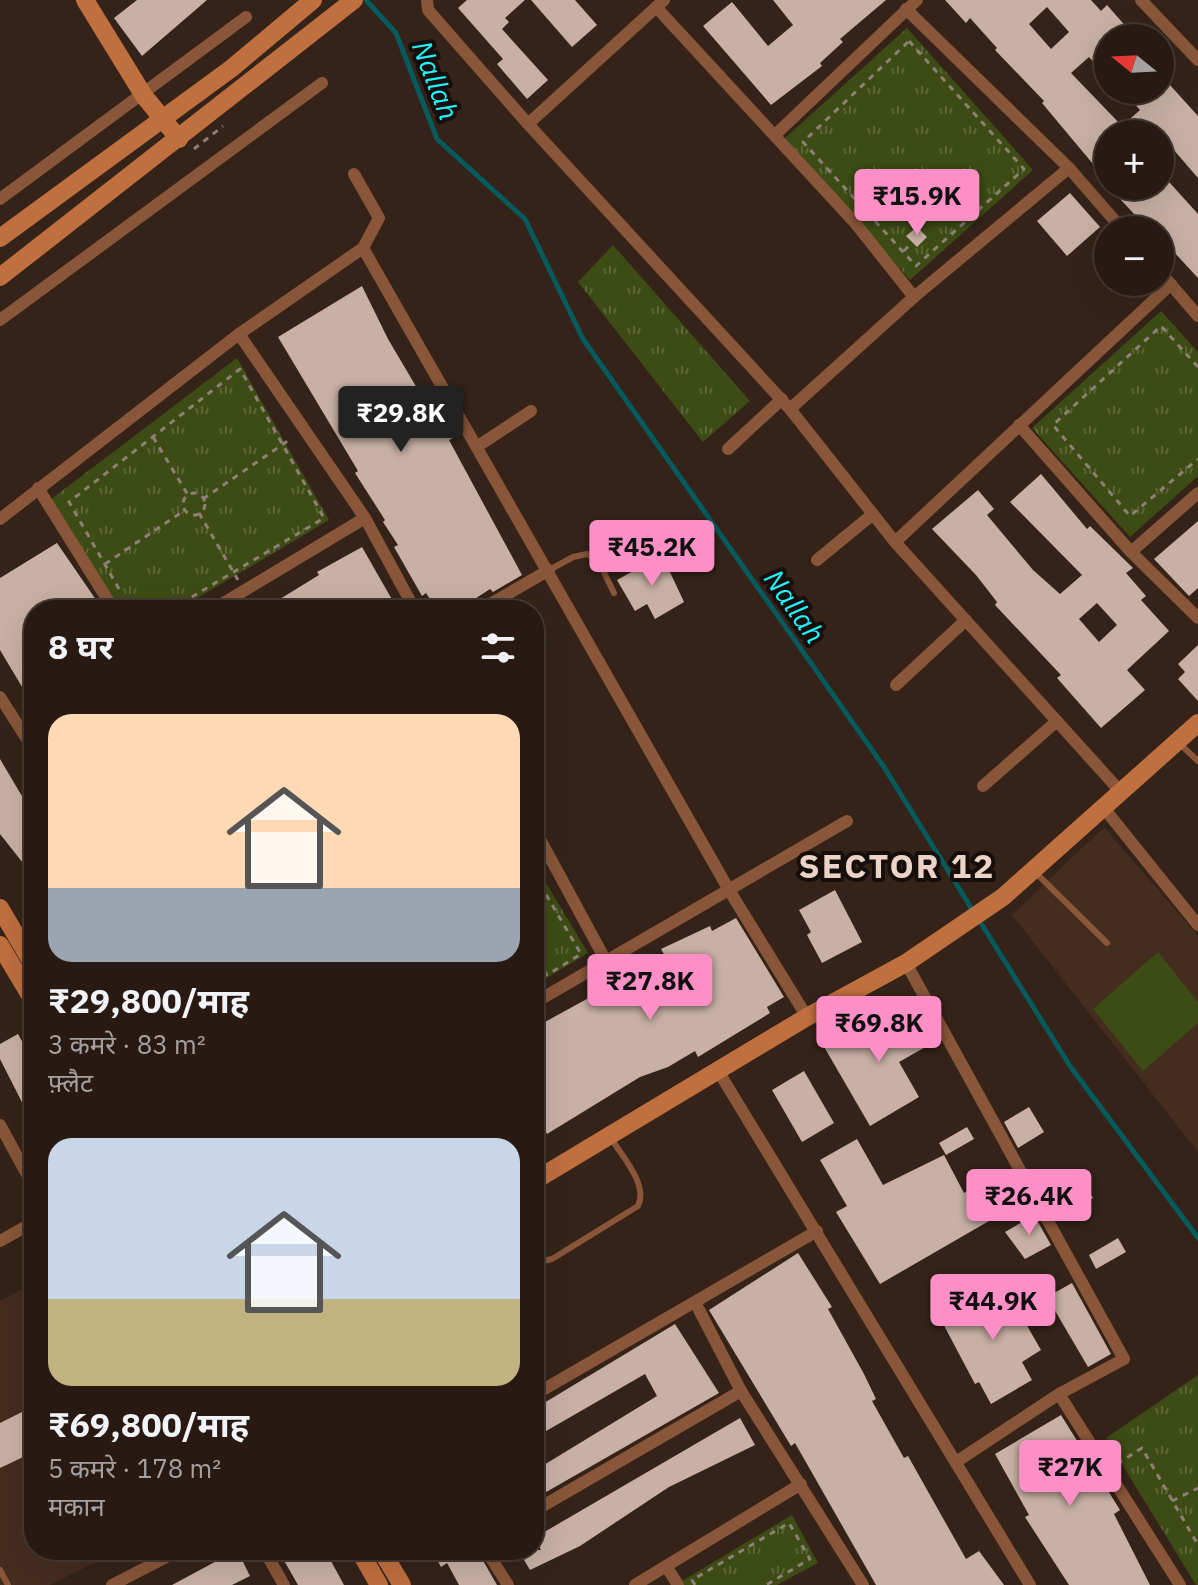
<!DOCTYPE html>
<html lang="hi">
<head>
<meta charset="utf-8">
<style>
	:root { --surface:#281a13; --page:#30231c; --text:#f1f3f6; --muted:#a5a1a0; --line:#443833; --accent:#fb8fc6 }
	body { margin:0; font-family:"IBM Plex Sans","Noto Sans Devanagari",sans-serif; background:var(--page); color:var(--text); height:100vh; display:flex; flex-direction:column; font-size:30px; white-space:nowrap }
	* { box-sizing:border-box; margin:0 }
	p { font-size:26px; color:var(--muted) }
	.icon { flex:none; width:44px; height:44px; fill:none; stroke:currentColor; stroke-width:2; stroke-linecap:round; stroke-linejoin:round }
	.map { position:relative; flex:1; overflow:hidden }
	.sheet { position:absolute; left:24px; top:600px; width:520px; height:960px; display:flex; flex-direction:column; background:var(--surface); border-radius:32px; box-shadow:0 8px 32px #0002,0 0 0 2px var(--line) }
	.sheet>* { flex:none }
	.needle { width:52px; rotate:288deg }
	.buttons { position:absolute; left:1094px; top:24px; display:grid; gap:16px }
	.buttons a { display:grid; place-items:center; width:80px; height:80px; border-radius:50%; background:var(--surface); box-shadow:0 8px 32px #0002,0 0 0 2px var(--line); font-size:40px }
	.price { position:absolute; translate:-50% -68px; padding:0 18px; border-radius:8px; background:var(--accent); color:#111; font-size:26px; line-height:52px; filter:drop-shadow(0 2px 4px #0008) }
	.price::after { content:''; position:absolute; left:50%; top:48px; width:24px; height:18px; margin-left:-12px; background:inherit; clip-path:polygon(0 0,100% 0,50% 100%) }
	.price.selected { background:#222; color:#fff }
	ul { padding:0; list-style:none }
	li { display:grid; align-content:center; gap:16px; height:424px; padding:0 24px }
	li span { display:grid; place-items:center; height:248px; border-radius:24px; color:#555 }
	li>.icon { margin-inline-start:auto }
	span .icon { width:144px; height:144px; fill:#fffc; stroke-width:1 }
	li b { font-size:34px }
	h2 { display:flex; justify-content:space-between; align-items:center; height:96px; padding:0 24px; font-size:34px }
	.map>svg:first-child { display:block }
	.built { fill:#442c1f }
	.grass { fill:url(#grass-tufts) }
	.pitch { fill:#3d4c14 }
	.lines { fill:none; stroke-linecap:round; stroke-linejoin:round }
	.stream { stroke:#055a5d; stroke-width:5 }
	.building { fill:#c8b0a4; fill-rule:evenodd }
	.path { stroke:#8f7f77; stroke-width:3; stroke-dasharray:6 6; stroke-linecap:butt }
	.lane { stroke:#895639; stroke-width:6 }
	.street { stroke:#895639; stroke-width:12 }
	.secondary { stroke:#c06f3f; stroke-width:18 }
	.labels { text-anchor:middle; dominant-baseline:central; stroke-width:8; stroke-linejoin:round; paint-order:stroke }
	.water-label { font-size:28px; font-style:italic; fill:#1ef7fe; stroke:#160e0a }
	.district-label { font-size:34px; font-weight:bold; letter-spacing:2px; fill:#ecd3c7; stroke:#160e0a }
</style>
</head>
<body>
<div class="map">
<svg width="1198" height="1585" viewBox="0 0 1198 1585">
	<defs>
		<pattern id="grass-tufts" width="24" height="20" patternUnits="userSpaceOnUse" patternTransform="scale(2)"><rect width="24" height="20" fill="#3d4c14"/><path d="M3 7l-1-3M5 7V3M7 7l1-3M15 17l-1-3M17 17v-4M19 17l1-3" fill="none" stroke="#5a6636"/></pattern>
	</defs>
	<rect width="100%" height="100%" fill="#352319"/>
	<g class="built">
		<polygon points="1104,827 1198,936 1198,1152 1012,915"/>
		<polygon points="34,1283 34,1550 120,1550 50,1585 0,1585 0,1301"/>
	</g>
	<g class="grass">
		<polygon points="907,28 1033,170 910,280 784,139"/>
		<polygon points="613,245 750,401 703,442 578,282"/>
		<polygon points="1161,311 1198,352 1198,476 1130,537 1032,428"/>
		<polygon points="237,358 329,520 177,610 116,610 50,500"/>
		<polygon points="534,863 588,953 535,985 534,984"/>
		<polygon points="1198,1375 1198,1585 1196,1585 1106,1438"/>
		<polygon points="792,1515 818,1563 777,1585 684,1585 682,1581"/>
	</g>
	<polygon class="pitch" points="1158,952 1198,1002 1198,1023 1143,1071 1093,1009"/>
	<g class="lines">
		<g class="stream">
			<polyline points="366,0 396,33 437,139 525,219 583,339 884,767 973,911"/>
			<polyline points="979,920 1070,1066 1198,1238"/>
		</g>
	</g>
	<g class="building">
		<polygon points="137,0 207,0 142,56 114,18"/>
		<polygon points="467,0 525,0 505,18 509,22 502,29 548,80 527,99 497,64 503,59 458,8"/>
		<polygon points="531,0 575,0 597,25 572,47"/>
		<polygon points="773,0 886,0 840,39 843,42 820,63 822,66 771,105 703,26 732,2 768,46 793,25"/>
		<path d="M945,0H1091L1101,11L1107,5L1136,38H1108V78L1089,57L1071,73L1122,126L1140,110L1122,90H1160V74L1198,116V178L1160,134H1108V182L1042,103L1044,101L995,50L997,48L970,18L966,23ZM1047,7L1069,32L1051,49L1029,24Z"/>
		<polygon points="1160,172 1198,214 1198,278 1160,237 1160,230 1149,230 1108,186 1160,186"/>
		<polygon points="1070,193 1100,227 1067,256 1037,221"/>
		<polygon points="917,227 927,237 917,247 906,236"/>
		<polygon points="362,286 388,339 437,422 443,418 455,437 449,440 522,575 493,592 490,589 458,610 437,610 426,593 422,596 394,547 398,545 383,522 385,520 355,473 358,471 278,337"/>
		<path d="M1041,474L1087,529L1090,526L1133,568L1126,573L1146,596L1141,600L1169,631L1127,670L1145,690L1101,728L1057,678L1061,675L995,605L997,602L976,575L932,529L978,490L994,509L987,515L1033,570L1060,594L1082,575L1010,502ZM1097,603L1117,625L1099,642L1079,619Z"/>
		<polygon points="1198,521 1198,588 1189,596 1154,559"/>
		<polygon points="57,543 103,610 34,610 34,707 0,650 0,578"/>
		<polygon points="362,547 398,610 262,610 319,575 317,572"/>
		<polygon points="662,555 684,602 655,619 647,604 635,611 617,580"/>
		<polygon points="1198,645 1198,701 1178,679 1185,672 1178,664"/>
		<polygon points="0,759 29,808 34,805 34,877 0,834"/>
		<polygon points="835,890 862,942 822,963 807,935 811,932 799,910"/>
		<polygon points="736,918 784,997 767,1007 770,1013 698,1057 695,1051 668,1067 640,1077 547,1134 544,1128 534,1135 534,1028 665,956 661,949 710,926 712,931"/>
		<polygon points="923,1013 938,1040 899,1062 919,1097 870,1126 823,1045 873,1016 884,1035"/>
		<polygon points="18,1034 34,1063 34,1126 0,1059 0,1044"/>
		<polygon points="804,1071 834,1123 802,1142 772,1090"/>
		<polygon points="1029,1107 1044,1132 1018,1148 1004,1122"/>
		<polygon points="967,1127 974,1139 946,1155 939,1143"/>
		<polygon points="857,1139 883,1185 944,1155 964,1193 971,1189 989,1221 880,1284 836,1212 847,1206 820,1160"/>
		<polygon points="1086,1185 1093,1198 1067,1213 1060,1200"/>
		<polygon points="1034,1215 1051,1245 1025,1259 1005,1232"/>
		<polygon points="1118,1238 1126,1252 1096,1269 1089,1255"/>
		<polygon points="798,1253 832,1307 828,1309 864,1374 876,1399 872,1401 904,1458 908,1456 966,1559 979,1551 1004,1585 876,1585 795,1443 791,1446 709,1310"/>
		<polygon points="1002,1282 1041,1350 1022,1362 1032,1380 991,1404 979,1382 975,1384 940,1318"/>
		<polygon points="1072,1283 1111,1354 1088,1367 1047,1297"/>
		<polygon points="675,1324 719,1393 534,1499 534,1471 657,1396 645,1374 534,1438 534,1409"/>
		<polygon points="34,1406 34,1452 0,1468 0,1423"/>
		<polygon points="1061,1415 1120,1510 1114,1514 1150,1585 1069,1585 1025,1517 1029,1515 995,1454"/>
		<polygon points="740,1418 755,1445 669,1487 580,1546 530,1570 518,1550 541,1550 534,1538"/>
		<polygon points="237,1550 250,1576 232,1585 172,1585"/>
		<polygon points="278,1550 325,1550 344,1585 298,1585"/>
		<polygon points="432,1550 477,1550 497,1585 459,1585 447,1563 441,1567"/>
	</g>
	<g class="lines">
		<g class="path">
			<polygon points="909,41 1024,169 916,266 803,142"/>
			<polyline points="194,149 223,126"/>
			<polyline points="904,251 912,242"/>
			<polyline points="1198,367 1161,326 1053,425 1130,516 1198,459"/>
			<polyline points="153,437 188,495"/>
			<circle cx="194" cy="504" r="11"/>
			<polyline points="203,499 292,438"/>
			<polyline points="199,513 238,580"/>
			<polyline points="105,564 185,510"/>
			<polyline points="119,589 69,502 240,369 324,518 170,610"/>
			<polyline points="534,874 581,954 547,975 534,952"/>
			<polyline points="1117,1464 1142,1448 1198,1545"/>
			<polyline points="1172,1501 1198,1488"/>
			<polyline points="695,1585 692,1580 789,1523 810,1559 766,1585"/>
		</g>
		<g class="lane">
			<polyline points="549,570 573,557 587,554 598,560 614,593"/>
			<polyline points="1180,744 1198,761"/>
			<polyline points="1035,872 1107,943"/>
			<path d="M534,1256L543,1261L552,1259L638,1206C649,1184 621,1156 610,1136"/>
			<polyline points="0,1570 8,1585"/>
		</g>
		<g class="street">
			<polyline points="427,0 428,10 528,124 790,409 895,542 1120,791"/>
			<polyline points="1141,0 1198,60"/>
			<polyline points="656,7 856,224 914,297"/>
			<polyline points="906,9 1069,168 1123,230"/>
			<polyline points="528,124 664,0"/>
			<polyline points="775,135 917,0"/>
			<polyline points="0,199 246,17"/>
			<polyline points="363,248 729,890 807,1017"/>
			<polyline points="1160,272 1198,316"/>
			<polyline points="0,320 322,83"/>
			<polyline points="239,334 365,518 415,610"/>
			<polyline points="790,409 914,297 1069,168"/>
			<polyline points="1019,425 1131,552 1198,618"/>
			<polyline points="478,446 531,411"/>
			<polyline points="728,449 782,399"/>
			<polyline points="38,488 114,610"/>
			<polyline points="0,519 239,334 363,248 379,218 354,174"/>
			<polyline points="895,542 1171,284"/>
			<polyline points="1131,552 1198,493"/>
			<polyline points="817,560 873,514"/>
			<polyline points="212,610 365,518"/>
			<polyline points="480,610 549,570"/>
			<polyline points="896,685 966,620"/>
			<polyline points="0,697 34,750"/>
			<polyline points="983,786 1057,721"/>
			<polyline points="1103,807 1198,925"/>
			<polyline points="534,828 606,961"/>
			<polyline points="906,963 1124,1359 1059,1394 956,1462"/>
			<polyline points="534,1003 847,821"/>
			<polyline points="717,1069 1030,1585"/>
			<polyline points="0,1125 34,1187"/>
			<polyline points="0,1241 34,1222"/>
			<polyline points="696,1304 741,1391 863,1585"/>
			<polyline points="1059,1394 1180,1585"/>
			<polyline points="534,1395 817,1231"/>
			<polyline points="534,1511 741,1391"/>
			<polyline points="264,1550 284,1585"/>
			<polyline points="486,1550 508,1585"/>
			<polyline points="666,1566 678,1585"/>
			<polyline points="112,1585 180,1550"/>
			<polyline points="635,1585 801,1484"/>
		</g>
		<g class="secondary">
			<polyline points="85,0 144,96 179,139"/>
			<polyline points="0,238 232,68 313,0"/>
			<polyline points="0,277 354,0"/>
			<polyline points="0,908 34,966"/>
			<polyline points="0,945 34,1002"/>
			<polyline points="534,1181 807,1017 906,963 1003,897 1198,723"/>
			<polyline points="359,1550 379,1585"/>
			<polyline points="381,1550 402,1585"/>
		</g>
	</g>
	<g class="labels">
		<g class="water-label">
			<text transform="translate(436 80) rotate(69)">Nallah</text>
			<text transform="translate(795 606) rotate(55)">Nallah</text>
		</g>
		<g class="district-label">
			<text x="897" y="865">SECTOR 12</text>
		</g>
	</g>
</svg>
<div class="buttons">
<a><svg class="needle" viewBox="-14 -14 28 28"><path d="M0-13l5 13h-10z" fill="#e53935"/><path d="M0 13l5-13h-10z" fill="#a5a1a0"/></svg></a>
<a>+</a>
<a>−</a>
</div>
<b class="price" style="left:917px;top:237px">₹15.9K</b>
<b class="price selected" style="left:401px;top:454px">₹29.8K</b>
<b class="price" style="left:652px;top:588px">₹45.2K</b>
<b class="price" style="left:650px;top:1022px">₹27.8K</b>
<b class="price" style="left:879px;top:1064px">₹69.8K</b>
<b class="price" style="left:1029px;top:1237px">₹26.4K</b>
<b class="price" style="left:993px;top:1342px">₹44.9K</b>
<b class="price" style="left:1070px;top:1508px">₹27K</b>
<section class="sheet">
<h2>8 घर<svg class="icon" aria-label="filters" viewBox="0 0 24 24"><path d="M4 7h16M4 17h16"/><circle cx="9" cy="7" r="2"/><circle cx="15" cy="17" r="2"/></svg></h2>
<ul>
<li><span style="background:linear-gradient(#ffd9b3 70%,#9aa5b1 0)"><svg class="icon" aria-label="home" viewBox="0 0 24 24"><path d="M3 11l9-7 9 7M6 9v11h12V9"/></svg></span><div><b>₹29,800/माह</b><p>3 कमरे · 83 m²</p><p>फ़्लैट</p></div></li>
<li><span style="background:linear-gradient(#c9d6e8 65%,#c2b280 0)"><svg class="icon" aria-label="home" viewBox="0 0 24 24"><path d="M3 11l9-7 9 7M6 9v11h12V9"/></svg></span><div><b>₹69,800/माह</b><p>5 कमरे · 178 m²</p><p>मकान</p></div></li>
</ul>
</section>
</div>
</body>
</html>
